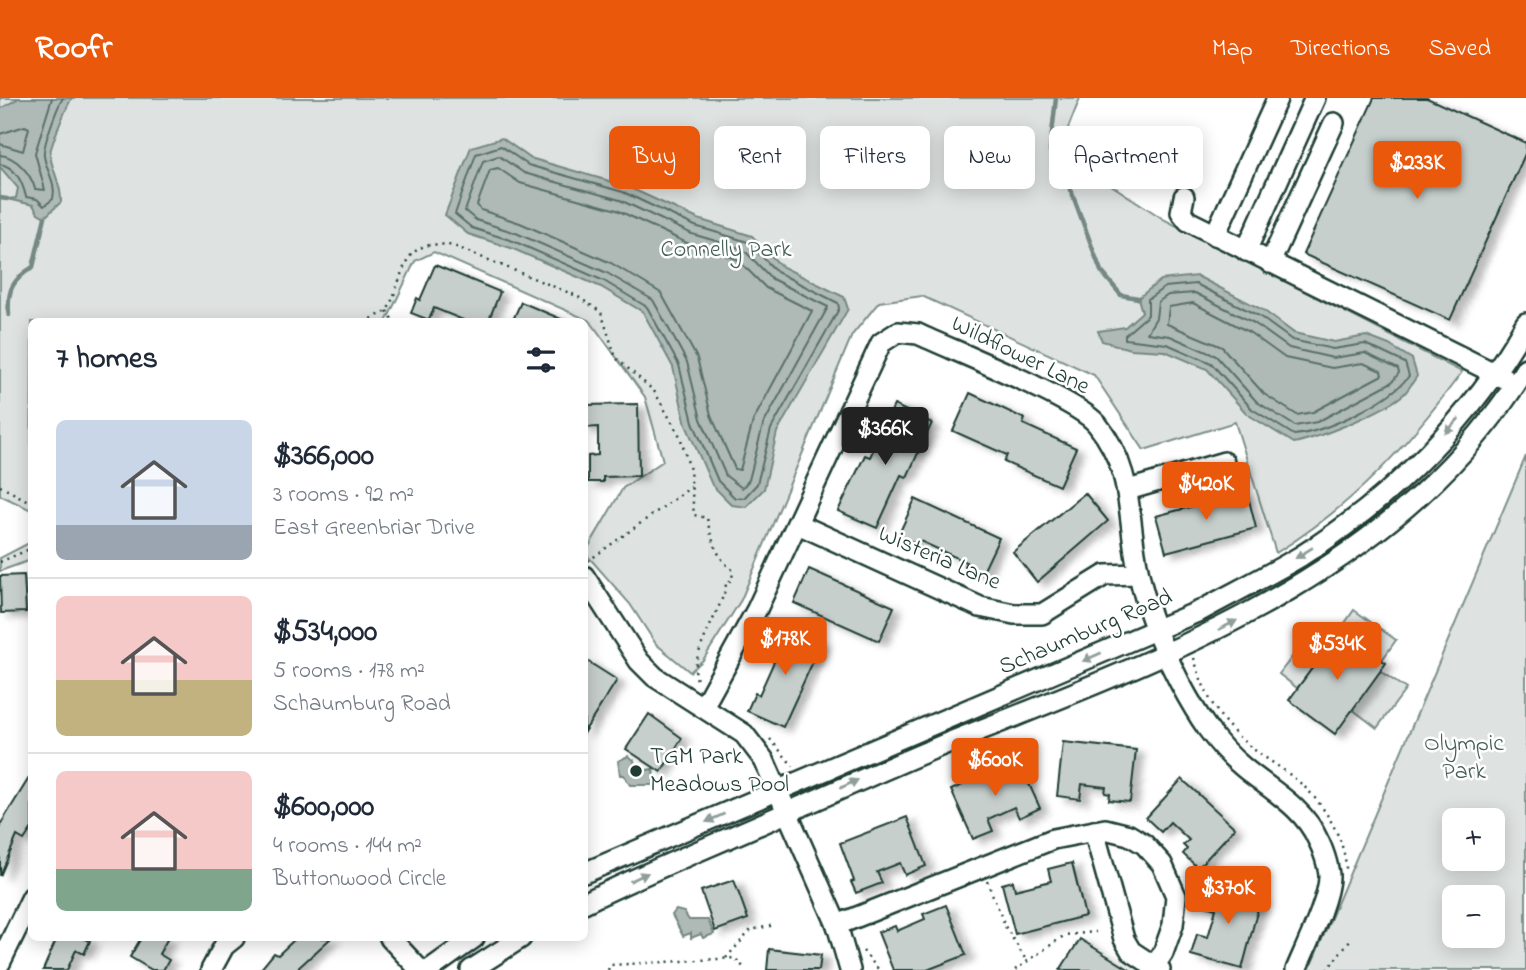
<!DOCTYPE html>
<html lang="en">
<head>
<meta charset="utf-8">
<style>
	:root { --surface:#fff; --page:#f6f6f7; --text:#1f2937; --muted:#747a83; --line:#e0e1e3; --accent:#ea580c }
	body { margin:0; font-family:"Indie Flower",sans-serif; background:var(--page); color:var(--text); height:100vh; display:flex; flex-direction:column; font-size:26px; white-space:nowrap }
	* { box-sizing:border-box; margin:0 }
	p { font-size:23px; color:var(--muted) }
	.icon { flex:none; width:38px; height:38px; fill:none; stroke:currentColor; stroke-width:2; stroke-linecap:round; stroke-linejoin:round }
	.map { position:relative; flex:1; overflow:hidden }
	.details { position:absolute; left:28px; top:220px; width:560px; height:623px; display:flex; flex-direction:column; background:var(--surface); border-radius:10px; box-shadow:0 4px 18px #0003 }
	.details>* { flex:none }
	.hud { position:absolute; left:609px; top:28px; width:665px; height:63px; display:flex; gap:14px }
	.buttons { position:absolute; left:1442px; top:710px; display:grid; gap:14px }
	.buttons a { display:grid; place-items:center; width:63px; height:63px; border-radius:10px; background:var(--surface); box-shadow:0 4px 18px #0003; font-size:35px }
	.price { position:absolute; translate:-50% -60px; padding:0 16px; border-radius:7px; background:var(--accent); color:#fff; font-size:23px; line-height:46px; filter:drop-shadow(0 2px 4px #0008) }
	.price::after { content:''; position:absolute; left:50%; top:42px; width:21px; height:16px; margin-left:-10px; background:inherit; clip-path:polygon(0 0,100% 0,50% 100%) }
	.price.active { background:#222; color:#fff }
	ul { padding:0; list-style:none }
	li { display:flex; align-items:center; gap:21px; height:175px; padding:0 28px }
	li+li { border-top:2px solid var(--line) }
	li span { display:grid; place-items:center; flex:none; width:196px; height:140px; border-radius:10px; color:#555 }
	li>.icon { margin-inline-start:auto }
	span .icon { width:84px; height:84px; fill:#fffc; stroke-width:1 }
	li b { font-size:30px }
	h2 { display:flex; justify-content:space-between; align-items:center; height:84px; padding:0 28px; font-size:30px }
	.tag { padding:0 24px; border-radius:10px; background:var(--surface); box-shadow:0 4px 18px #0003; font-size:24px; line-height:63px }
	.tag.active { background:var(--accent); color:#fff }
	header { display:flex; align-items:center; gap:42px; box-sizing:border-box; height:98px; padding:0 35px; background:var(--accent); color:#fff }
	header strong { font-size:33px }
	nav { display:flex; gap:38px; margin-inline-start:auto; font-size:24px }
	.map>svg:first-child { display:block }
	.green { fill:#dee3e2; stroke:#7e908b; stroke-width:2; fill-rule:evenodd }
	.water { fill:#afbab7; stroke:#758883; stroke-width:2 }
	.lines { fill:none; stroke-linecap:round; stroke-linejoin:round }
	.shore { stroke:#596f68; stroke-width:2 }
	.stream { stroke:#758883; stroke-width:4.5 }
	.building { fill:#c7cfcc; stroke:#1f3d34; stroke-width:2; filter:url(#shadow) }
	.minor-casing { stroke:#1f3d34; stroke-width:24 }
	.path { stroke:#1f3d34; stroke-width:2.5; stroke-dasharray:2 5; stroke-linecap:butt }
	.minor { stroke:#fff; stroke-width:19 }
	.oneway { fill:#8f9e9a }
	.poi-dot { fill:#1f3d34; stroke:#fff; stroke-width:2.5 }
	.labels { text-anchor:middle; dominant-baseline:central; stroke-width:5; stroke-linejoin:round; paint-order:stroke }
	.park-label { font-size:24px; fill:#455e57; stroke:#fff }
	.street-label { font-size:24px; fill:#1f3d34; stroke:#fff }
	.poi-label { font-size:24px; fill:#1f3d34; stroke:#fff; text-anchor:start }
</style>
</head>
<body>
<header>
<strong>Roofr</strong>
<nav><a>Map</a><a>Directions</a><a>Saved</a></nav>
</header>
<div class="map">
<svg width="1526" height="872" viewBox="0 0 1526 872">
	<defs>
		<filter id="shadow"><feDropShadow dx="8" dy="4.5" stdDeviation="3.5" flood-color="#0004"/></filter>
	</defs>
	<rect width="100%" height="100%" fill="#fff"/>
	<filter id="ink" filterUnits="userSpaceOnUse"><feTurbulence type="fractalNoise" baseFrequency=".0143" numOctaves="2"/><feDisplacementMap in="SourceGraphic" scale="14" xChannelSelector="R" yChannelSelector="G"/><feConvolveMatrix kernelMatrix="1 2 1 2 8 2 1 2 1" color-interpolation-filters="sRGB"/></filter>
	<g filter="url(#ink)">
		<g class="green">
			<path d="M0,0H1080L1059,53L1165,122L1462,274C1407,348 1355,406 1276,455L1235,324L1144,352L1094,277L922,198L879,204L852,237L741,502L703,562L690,574L656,546L630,506L585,455L623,390L663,363L645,299L590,223L434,154L415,163L386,224H32L31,412L0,397Z"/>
			<path d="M1526,358V872H1309ZM1454,723H1493V761H1454ZM1454,800H1493V838H1454Z"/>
			<polygon points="31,444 31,462 0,473 0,460"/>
			<polygon points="1354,512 1396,542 1382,562 1340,532"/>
			<polygon points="1302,546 1320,560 1297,590 1279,576"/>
			<polygon points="1380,573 1406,591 1377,630 1352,611"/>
		</g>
		<g class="water">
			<path d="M19,0H72C67,7 50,49 50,56C52,74 62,86 61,104L45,119L38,115L33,107L7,101L16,100L18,90L0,69V11Z"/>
			<polygon points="502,40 530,60 626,88 698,121 752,138 781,168 844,199 848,211 777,334 764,391 746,409 732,407 712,387 686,327 673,269 643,214 601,189 511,150 468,136 445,117 471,49"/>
			<path d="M1197,178L1263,212L1294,235L1334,244L1366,238L1389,247L1412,261L1417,278C1413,284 1409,291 1404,296C1383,314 1321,339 1294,345L1247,316L1207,271L1165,253L1130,251L1102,243L1098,233L1125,229L1142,214L1138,200L1161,182Z"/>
			<polygon points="628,658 634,662 635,667 639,667 640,673 653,671 655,687 630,687 624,677 620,677 618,663"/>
			<polygon points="676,812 684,814 689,822 708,822 714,836 703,840 701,836 691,840 691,835 683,838 672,817"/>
		</g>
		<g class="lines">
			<g class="shore">
				<polyline points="0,36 25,28 29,30 23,53 0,46"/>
				<polygon points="501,48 528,67 623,94 695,128 748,144 777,174 838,205 839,211 771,331 757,386 744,400 735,400 718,383 693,324 679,267 647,209 604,183 513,143 472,130 455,116 476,56"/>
				<path d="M0,57C16,58 31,76 35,91L45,92L35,55L52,0"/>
				<polygon points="499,58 524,75 620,102 692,136 743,151 772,181 828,209 763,327 749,382 742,390 726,378 701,321 687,264 653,202 607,175 516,135 476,122 465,113 483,63"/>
				<path d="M0,66C16,69 23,86 26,99L37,101L44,108L53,101C57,85 46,73 44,58C42,49 58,7 63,0"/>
				<polygon points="498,70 520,85 617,112 689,146 737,161 766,190 812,213 753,323 740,372 735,371 711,317 697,260 661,195 611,165 520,125 481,112 477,107 490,72"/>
				<path d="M1196,186L1259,218L1292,242L1333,251L1365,246L1405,265L1409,278C1390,303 1326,334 1294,337L1252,311L1211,265L1167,246L1125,241V237L1148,217V201L1165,189Z"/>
				<polygon points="1195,195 1254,225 1289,250 1333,260 1365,255 1398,271 1399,275 1392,284 1317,324 1295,328 1257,304 1216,258 1170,238 1147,235 1156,220 1158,204 1168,197"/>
				<polygon points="1193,205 1249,234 1285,260 1332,270 1363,265 1381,273 1382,277 1313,314 1297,317 1264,296 1222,249 1167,226 1169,209"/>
			</g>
			<g class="stream">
				<polyline points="1056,0 1050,53 1072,95 1101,173 1121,197 1138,200"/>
				<polyline points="0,100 7,101"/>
				<path d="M9,217C7,192 12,182 33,169L45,119"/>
			</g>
		</g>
		<g class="building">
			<polygon points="1374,0 1427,0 1526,45 1526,54 1450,222 1303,156"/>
			<polygon points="435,167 500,194 488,224 468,224 434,210 429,222 411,215 417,200 420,202"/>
			<polygon points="521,204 568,224 512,224"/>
			<polygon points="970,295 1025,321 1023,326 1076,350 1059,388 1004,364 1007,357 953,333"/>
			<polygon points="638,306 639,378 603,379 603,384 588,384 588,358 598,357 598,329 584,330 584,307"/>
			<polygon points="894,307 932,325 907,379 901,377 877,430 838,413 865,357 870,359"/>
			<polygon points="1247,394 1256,430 1166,454 1156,418"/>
			<polygon points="1085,395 1108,423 1037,484 1013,454"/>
			<polygon points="915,401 999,440 982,476 964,468 966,464 918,442 916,446 898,438"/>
			<polygon points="809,471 894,509 879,543 794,505"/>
			<polygon points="24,477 26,514 1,515 0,478"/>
			<polygon points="785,528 822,544 783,629 747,613 755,595 759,597 781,548 777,547"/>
			<polygon points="1340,532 1386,565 1335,636 1289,602"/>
			<polygon points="584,561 617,582 584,634"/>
			<polygon points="649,616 682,640 661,674 626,651"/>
			<polygon points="1063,644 1136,652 1130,704 1109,702 1110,696 1105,695 1106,689 1082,686 1080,701 1057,698"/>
			<polygon points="1018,662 1040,710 1019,720 1014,709 988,721 993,733 973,741 951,692"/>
			<polygon points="32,675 32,730 24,742 17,738 0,778 0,727"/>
			<polygon points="1182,681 1235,730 1198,770 1183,756 1187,751 1183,747 1189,742 1170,724 1161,734 1146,720"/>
			<polygon points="907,719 926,768 905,777 900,765 877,774 882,785 856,795 851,784 854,783 840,745"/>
			<polygon points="1072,765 1085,818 1015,836 1002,786 1013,783 1015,792 1051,783 1048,771"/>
			<polygon points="734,782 748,821 715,833 701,793"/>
			<polygon points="1208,785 1261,799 1242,871 1191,857 1197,836 1208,839 1216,811 1202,807"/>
			<polygon points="946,807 966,857 927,872 893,872 878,834 895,828 897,833 925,821 923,816"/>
			<polygon points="51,840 84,840 90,843 84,856 76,852 67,872 43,872 56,842"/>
			<polygon points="141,840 168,840 159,856 169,862 163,872 152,872 130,859"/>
			<polygon points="296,840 331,840 296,872 260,872 274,855 278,857"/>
			<polygon points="1080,841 1130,872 1060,872"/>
			<polygon points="769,851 821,857 819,872 767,872"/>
		</g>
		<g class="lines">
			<g class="minor-casing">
				<g id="minor">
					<polyline points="1184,99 1181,114 1188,123 1506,281"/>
					<polyline points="1215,137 1277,1"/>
					<polyline points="1246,153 1315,0"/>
					<polyline points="1270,165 1334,25"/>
					<polyline points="1128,392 1224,364"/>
					<polyline points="798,426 980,509 1014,516 1042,516 1105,477 1138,476"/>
					<polyline points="584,478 639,563 655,579 744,636 764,662 837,827 850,872"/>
					<path d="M703,609L757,511L881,245L898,234L918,236C954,253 1075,300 1097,326C1136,375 1126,420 1139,476C1147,515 1162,550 1180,585C1197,617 1215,646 1243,669C1269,691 1304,709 1318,742C1323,751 1328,767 1329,777C1330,800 1305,850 1296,872"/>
					<polyline points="1094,733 1124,841 1131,853 1160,872"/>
					<path d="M584,775L1202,512C1235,494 1269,477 1301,458C1393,400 1473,319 1526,225"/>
					<path d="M584,805C651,772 719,745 786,715C837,693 887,670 938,649C1155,562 1396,481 1526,270"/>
					<polyline points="837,827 1053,741 1105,731 1129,737 1144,746 1162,766 1176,798 1173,827 1163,855 1152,872"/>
					<polyline points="390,840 420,872"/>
					<polyline points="0,865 32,799"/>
					<polyline points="211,872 224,848 234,840"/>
					<polyline points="429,872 474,840"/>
					<polyline points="471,872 521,840"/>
				</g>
			</g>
			<g class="path">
				<polyline points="387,213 394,224"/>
				<path d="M365,224L387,213C406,177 399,138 454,148L577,198L601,214L616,260L654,293L680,338L690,372L694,417L707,420C710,437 717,462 733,472L732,482L726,485C725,509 683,565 699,585"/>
				<polyline points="0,388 32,405"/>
				<polyline points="588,463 691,389"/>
				<polyline points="0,464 32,450"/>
				<path d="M1194,560C1202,588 1214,615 1235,635C1254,655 1278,666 1299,684C1322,703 1346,741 1346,772"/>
				<polyline points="770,641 793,668"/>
				<polyline points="987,783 1006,830 1026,862"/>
				<polyline points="863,853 879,872"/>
				<polyline points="726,860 751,832 775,827"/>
				<polyline points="608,872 610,867 735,860 746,872"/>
				<polyline points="1015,872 1065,837 1096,834"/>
				<polyline points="1327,872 1350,842"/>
			</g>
			<use href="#minor" class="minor"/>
		</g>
		<defs><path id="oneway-solid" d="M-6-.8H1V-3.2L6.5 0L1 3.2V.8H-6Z" transform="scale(1.75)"/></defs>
		<g class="oneway">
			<use href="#oneway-solid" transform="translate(1452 328) rotate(133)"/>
			<use href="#oneway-solid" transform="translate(1304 455) rotate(148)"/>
			<use href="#oneway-solid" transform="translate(1228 527) rotate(-27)"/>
			<use href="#oneway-solid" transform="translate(1092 559) rotate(156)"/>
			<use href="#oneway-solid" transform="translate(849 686) rotate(-25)"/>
			<use href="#oneway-solid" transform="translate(715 720) rotate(156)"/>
			<use href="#oneway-solid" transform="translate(639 779) rotate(-25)"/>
		</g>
	</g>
	<circle class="poi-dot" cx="636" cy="673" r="7"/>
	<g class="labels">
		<g class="park-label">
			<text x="726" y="152">Connelly Park</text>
			<text x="1464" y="646">Olympic<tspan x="1464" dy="28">Park</tspan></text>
		</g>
		<g class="street-label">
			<text transform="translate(1020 258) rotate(26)">Wildflower Lane</text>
			<text transform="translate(939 461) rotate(23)">Wisteria Lane</text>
			<text transform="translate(1086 535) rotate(-23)">Schaumburg Road</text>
		</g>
		<g class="poi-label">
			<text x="650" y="659">TGM Park<tspan x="650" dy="28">Meadows Pool</tspan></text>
		</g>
	</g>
</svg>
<div class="buttons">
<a>+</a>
<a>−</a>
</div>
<b class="price" style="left:1417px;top:103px">$233K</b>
<b class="price active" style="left:885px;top:369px">$366K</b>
<b class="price" style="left:1206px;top:424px">$420K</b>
<b class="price" style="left:785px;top:579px">$178K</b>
<b class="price" style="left:1337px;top:584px">$534K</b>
<b class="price" style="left:995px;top:700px">$600K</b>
<b class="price" style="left:1228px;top:828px">$370K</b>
<div class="hud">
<a class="tag active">Buy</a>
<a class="tag">Rent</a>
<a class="tag">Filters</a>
<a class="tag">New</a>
<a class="tag">Apartment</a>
</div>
<section class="details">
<h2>7 homes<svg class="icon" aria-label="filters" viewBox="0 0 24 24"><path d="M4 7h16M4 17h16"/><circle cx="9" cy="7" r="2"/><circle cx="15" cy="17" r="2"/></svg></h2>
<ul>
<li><span style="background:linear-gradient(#c9d6e8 75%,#9aa5b1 0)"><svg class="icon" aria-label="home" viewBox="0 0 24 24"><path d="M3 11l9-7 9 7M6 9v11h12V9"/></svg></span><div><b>$366,000</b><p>3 rooms · 92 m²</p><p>East Greenbriar Drive</p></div></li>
<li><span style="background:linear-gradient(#f6c9c9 60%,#c2b280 0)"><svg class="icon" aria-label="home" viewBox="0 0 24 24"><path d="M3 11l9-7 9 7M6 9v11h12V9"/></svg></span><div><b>$534,000</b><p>5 rooms · 178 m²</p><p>Schaumburg Road</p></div></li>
<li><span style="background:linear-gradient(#f6c9c9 70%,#7fa58c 0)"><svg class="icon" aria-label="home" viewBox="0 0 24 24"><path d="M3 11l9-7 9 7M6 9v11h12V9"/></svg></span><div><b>$600,000</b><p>4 rooms · 144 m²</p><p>Buttonwood Circle</p></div></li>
</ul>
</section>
</div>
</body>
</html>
